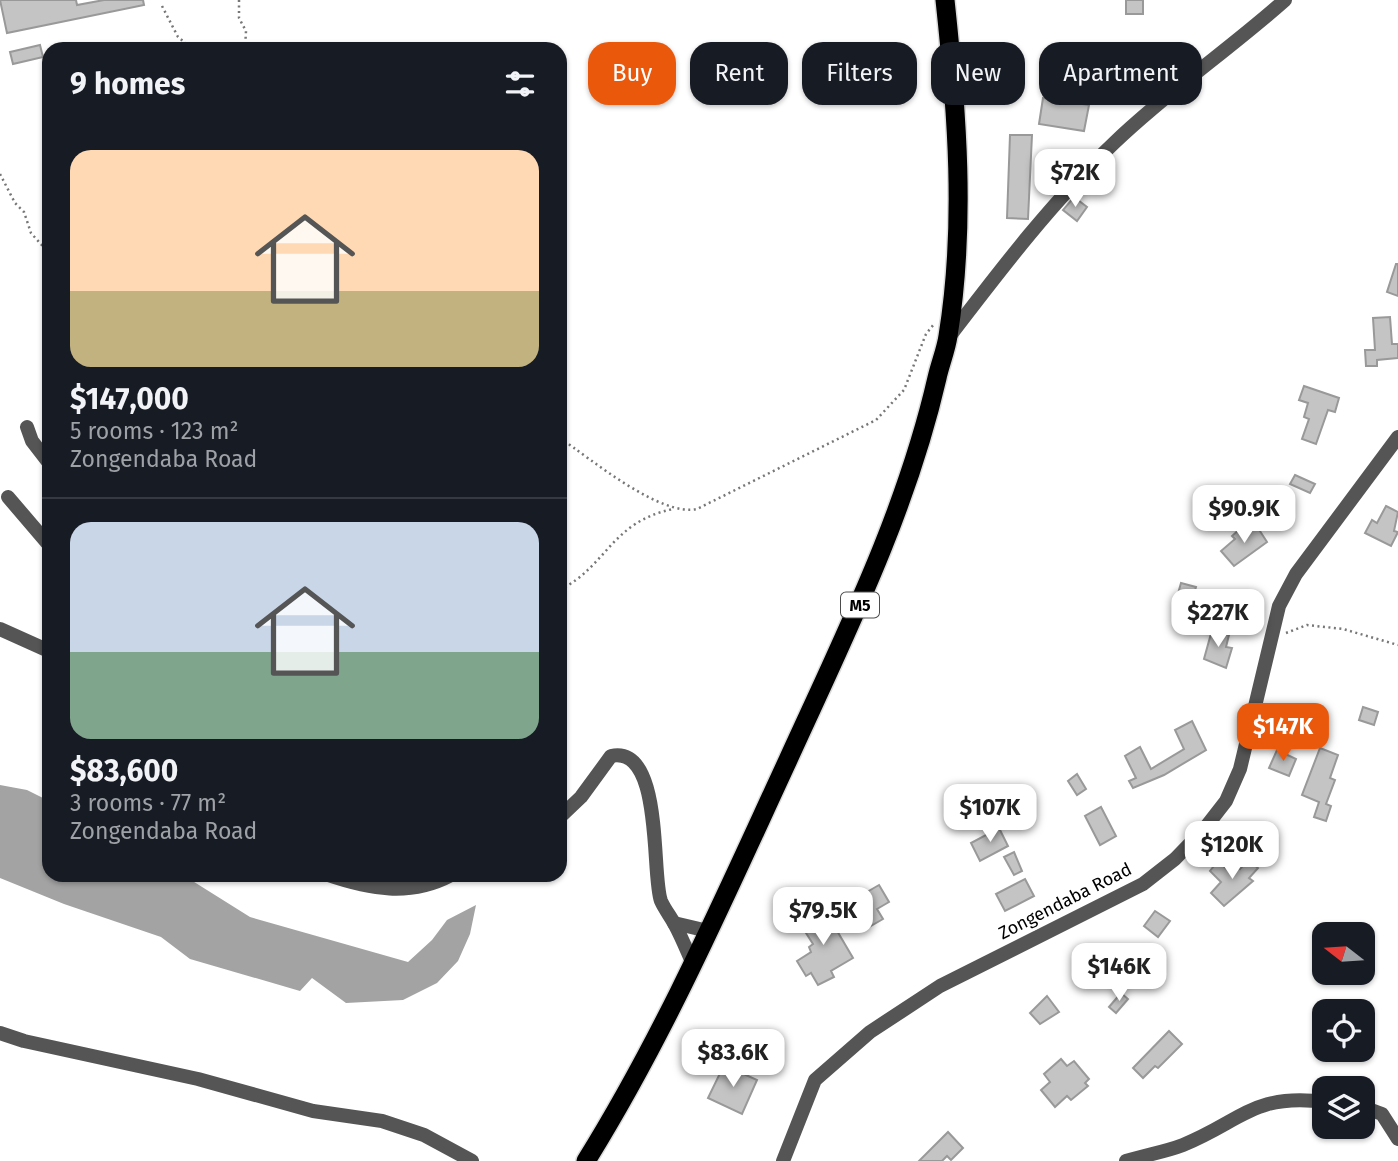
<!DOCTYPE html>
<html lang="en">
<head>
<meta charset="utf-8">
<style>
	:root { --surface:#171b24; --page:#242831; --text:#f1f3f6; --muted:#9ea1a6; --line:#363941; --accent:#ea580c }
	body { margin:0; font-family:"Fira Sans",sans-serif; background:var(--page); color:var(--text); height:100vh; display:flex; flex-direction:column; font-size:26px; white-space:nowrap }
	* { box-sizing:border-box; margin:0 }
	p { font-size:23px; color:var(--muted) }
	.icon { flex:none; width:38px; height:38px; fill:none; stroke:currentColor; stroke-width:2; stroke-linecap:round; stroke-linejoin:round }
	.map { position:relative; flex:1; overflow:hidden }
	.details { position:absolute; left:42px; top:42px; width:525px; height:840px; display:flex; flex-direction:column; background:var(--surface); border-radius:21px; box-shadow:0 2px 5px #0004 }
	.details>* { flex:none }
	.banner { position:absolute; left:588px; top:42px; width:665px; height:63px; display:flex; gap:14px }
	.needle { width:46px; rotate:287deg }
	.buttons { position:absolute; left:1312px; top:922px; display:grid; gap:14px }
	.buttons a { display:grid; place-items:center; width:63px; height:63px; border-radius:14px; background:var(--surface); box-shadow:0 2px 5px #0004; font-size:35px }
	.price { position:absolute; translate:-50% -60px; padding:0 16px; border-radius:14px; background:#fff; color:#222; font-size:23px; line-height:46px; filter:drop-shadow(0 2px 4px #0008) }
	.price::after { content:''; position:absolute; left:50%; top:42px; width:21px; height:16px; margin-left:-10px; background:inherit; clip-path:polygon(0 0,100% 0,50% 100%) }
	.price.on { background:var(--accent); color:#fff }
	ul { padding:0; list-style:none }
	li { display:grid; align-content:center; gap:14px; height:371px; padding:0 28px }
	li+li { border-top:2px solid var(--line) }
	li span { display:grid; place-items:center; height:217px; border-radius:21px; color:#555 }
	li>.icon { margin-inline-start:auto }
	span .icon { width:126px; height:126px; fill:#fffc; stroke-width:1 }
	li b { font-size:30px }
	h2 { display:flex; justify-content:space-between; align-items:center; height:84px; padding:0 28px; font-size:30px }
	.chip { padding:0 24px; border-radius:21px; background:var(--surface); box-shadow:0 2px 5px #0004; font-size:24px; line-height:63px }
	.chip.on { background:var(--accent); color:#fff }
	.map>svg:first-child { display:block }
	.water { fill:#a3a3a3 }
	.building { fill:#c4c4c4; stroke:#999; stroke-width:2 }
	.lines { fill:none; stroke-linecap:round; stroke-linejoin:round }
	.trunk-casing { stroke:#dbdbdb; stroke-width:22 }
	.path { stroke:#777; stroke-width:2.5; stroke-dasharray:2 3.5; stroke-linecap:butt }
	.minor { stroke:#555; stroke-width:14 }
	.trunk { stroke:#000; stroke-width:19 }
	.labels { text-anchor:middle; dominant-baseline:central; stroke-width:5; stroke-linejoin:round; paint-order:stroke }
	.shield { fill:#fff; stroke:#4c4c4c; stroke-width:2 }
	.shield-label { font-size:16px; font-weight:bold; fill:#000 }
	.street-label { font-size:18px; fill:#000; stroke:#fff }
</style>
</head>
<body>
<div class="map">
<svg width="1398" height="1161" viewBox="0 0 1398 1161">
	<rect width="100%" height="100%" fill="#fff"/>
	<polygon class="water" points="0,785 27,790 49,801 49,875 183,875 250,917 408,962 432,940 447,920 476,905 470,934 458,961 437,983 403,1000 346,1003 312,978 300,991 190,959 161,937 64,904 0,878"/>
	<g class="building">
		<polygon points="0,0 76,0 77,5 104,0 143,0 144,5 7,33"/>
		<rect x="1126" y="0" width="17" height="14"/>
		<polygon points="40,45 43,57 13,64 10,52"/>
		<polygon points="1043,98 1089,105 1084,131 1039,124"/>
		<polygon points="1010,135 1032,135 1028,219 1007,218"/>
		<polygon points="1074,197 1087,207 1077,221 1063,210"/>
		<polygon points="1396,264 1398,264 1398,296 1387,292"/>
		<polygon points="1390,317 1392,344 1398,344 1398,358 1377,360 1377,366 1366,366 1365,350 1375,350 1373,318"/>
		<polygon points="1304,386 1339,398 1335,412 1328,410 1316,444 1302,439 1309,419 1304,417 1308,403 1299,400"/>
		<polygon points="1295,475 1315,484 1310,493 1290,484"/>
		<polygon points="1386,506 1398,512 1394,531 1398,532 1391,546 1365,533 1372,520 1377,523"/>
		<polygon points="1256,525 1267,542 1234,566 1221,551 1235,539 1232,536 1241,528 1246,534"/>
		<polygon points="1181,583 1196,587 1192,601 1177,597"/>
		<polygon points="1212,630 1229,635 1226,647 1232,648 1226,668 1204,659"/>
		<polygon points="1363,707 1378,712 1374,725 1359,720"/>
		<polygon points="1192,721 1206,750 1164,775 1133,788 1129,781 1136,778 1125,756 1140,747 1151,769 1184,749 1175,730"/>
		<polygon points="1320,748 1338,755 1330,778 1335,780 1326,804 1331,806 1326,821 1314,817 1319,802 1302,795"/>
		<polygon points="1277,750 1296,759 1289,776 1269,768"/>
		<polygon points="1077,774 1086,789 1077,795 1068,781"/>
		<polygon points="1101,807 1116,836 1100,845 1085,816"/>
		<polygon points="999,828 1008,846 980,861 971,843"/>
		<polygon points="1014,852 1022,871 1014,875 1004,857"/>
		<polygon points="1248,860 1258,868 1249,878 1253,881 1224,906 1211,893 1221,882 1210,871 1218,861 1230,872 1236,865 1240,869"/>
		<polygon points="1025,879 1034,896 1005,911 996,894"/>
		<polygon points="879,885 889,902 877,909 883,919 864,930 848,903"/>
		<polygon points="823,907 853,958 831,971 834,977 818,985 811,973 806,976 797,961 811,952 809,947 813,944 799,922"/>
		<polygon points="1155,911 1170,921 1158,937 1144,926"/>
		<polygon points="1121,993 1128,999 1116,1013 1109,1007"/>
		<polygon points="1047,996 1059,1012 1040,1024 1030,1013"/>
		<polygon points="1169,1031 1182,1044 1158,1068 1155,1066 1143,1078 1133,1068"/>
		<polygon points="1061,1059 1067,1066 1074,1061 1089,1079 1085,1083 1088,1086 1071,1100 1067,1096 1055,1107 1041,1090 1050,1082 1044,1074"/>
		<polygon points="724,1065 757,1080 742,1114 708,1098"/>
		<polygon points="948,1132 963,1148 951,1160 947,1156 942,1161 919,1161"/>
	</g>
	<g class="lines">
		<g class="trunk-casing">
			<path id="trunk" d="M586,1161C665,1034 725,896 788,760C845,635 906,513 937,378C940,364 946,350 948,336C966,225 957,111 945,0"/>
		</g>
		<g class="path">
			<polyline points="239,0 239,18 246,31 245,49"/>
			<polyline points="162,6 178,37 193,49"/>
			<polyline points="0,174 15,203 24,212 31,233 48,252 49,274"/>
			<path d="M560,438C591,459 660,517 697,509L876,420L904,390L926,334L934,324"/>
			<path d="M560,590C608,565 611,522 673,509"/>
			<polyline points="1286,633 1307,625 1343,629 1398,645"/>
		</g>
		<g class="minor">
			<path d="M949,337C1001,269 1052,202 1114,143C1168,91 1230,49 1285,0"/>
			<polyline points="27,427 32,441 49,463"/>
			<polyline points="8,497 49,545"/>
			<polyline points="0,629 49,651"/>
			<path d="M560,817L581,797L611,756C664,745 651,875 661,901C665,910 671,917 675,925C682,938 687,951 693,964"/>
			<path d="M328,875C369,889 410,897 451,875"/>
			<polyline points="674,923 708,931"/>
			<polyline points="0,1033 24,1041 198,1079 313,1111 382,1121 424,1135 472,1161"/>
			<polyline points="1363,1107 1382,1114 1398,1139"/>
			<polyline points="783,1161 815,1080 870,1032 940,986 1143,884 1175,859 1205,828 1226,801 1240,769 1279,606 1296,574 1398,437"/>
			<path d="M1126,1161C1145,1155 1165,1152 1183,1145C1242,1121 1253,1093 1325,1102"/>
		</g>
		<use href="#trunk" class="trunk"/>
	</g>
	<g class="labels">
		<rect class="shield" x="841" y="592.5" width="38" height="25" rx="5"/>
		<g class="shield-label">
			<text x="860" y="605">M5</text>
		</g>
		<g class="street-label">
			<text transform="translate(1065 901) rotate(-27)">Zongendaba Road</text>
		</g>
	</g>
</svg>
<div class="buttons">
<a><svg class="needle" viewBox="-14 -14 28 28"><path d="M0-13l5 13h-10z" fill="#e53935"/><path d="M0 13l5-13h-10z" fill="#9ea1a6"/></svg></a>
<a><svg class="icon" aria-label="locate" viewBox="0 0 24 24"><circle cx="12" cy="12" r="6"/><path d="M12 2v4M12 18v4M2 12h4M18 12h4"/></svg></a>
<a><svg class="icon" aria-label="layers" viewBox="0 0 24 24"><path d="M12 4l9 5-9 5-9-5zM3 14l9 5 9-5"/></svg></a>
</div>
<b class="price" style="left:1075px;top:209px">$72K</b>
<b class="price" style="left:1244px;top:545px">$90.9K</b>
<b class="price" style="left:1218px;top:649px">$227K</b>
<b class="price on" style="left:1283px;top:763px">$147K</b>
<b class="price" style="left:990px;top:844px">$107K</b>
<b class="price" style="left:1232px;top:881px">$120K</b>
<b class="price" style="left:823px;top:947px">$79.5K</b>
<b class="price" style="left:1119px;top:1003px">$146K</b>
<b class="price" style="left:733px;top:1089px">$83.6K</b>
<div class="banner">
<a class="chip on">Buy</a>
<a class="chip">Rent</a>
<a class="chip">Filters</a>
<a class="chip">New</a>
<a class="chip">Apartment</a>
</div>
<section class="details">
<h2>9 homes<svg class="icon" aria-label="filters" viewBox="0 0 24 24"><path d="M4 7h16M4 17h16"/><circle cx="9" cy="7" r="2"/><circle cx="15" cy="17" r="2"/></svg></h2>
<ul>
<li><span style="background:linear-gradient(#ffd9b3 65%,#c2b280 0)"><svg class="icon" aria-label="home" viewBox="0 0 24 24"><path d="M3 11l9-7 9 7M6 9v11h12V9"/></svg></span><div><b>$147,000</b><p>5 rooms · 123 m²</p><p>Zongendaba Road</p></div></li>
<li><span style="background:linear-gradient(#c9d6e8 60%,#7fa58c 0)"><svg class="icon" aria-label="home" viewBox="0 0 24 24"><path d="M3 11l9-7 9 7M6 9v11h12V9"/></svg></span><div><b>$83,600</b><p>3 rooms · 77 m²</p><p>Zongendaba Road</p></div></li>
</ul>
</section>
</div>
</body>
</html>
